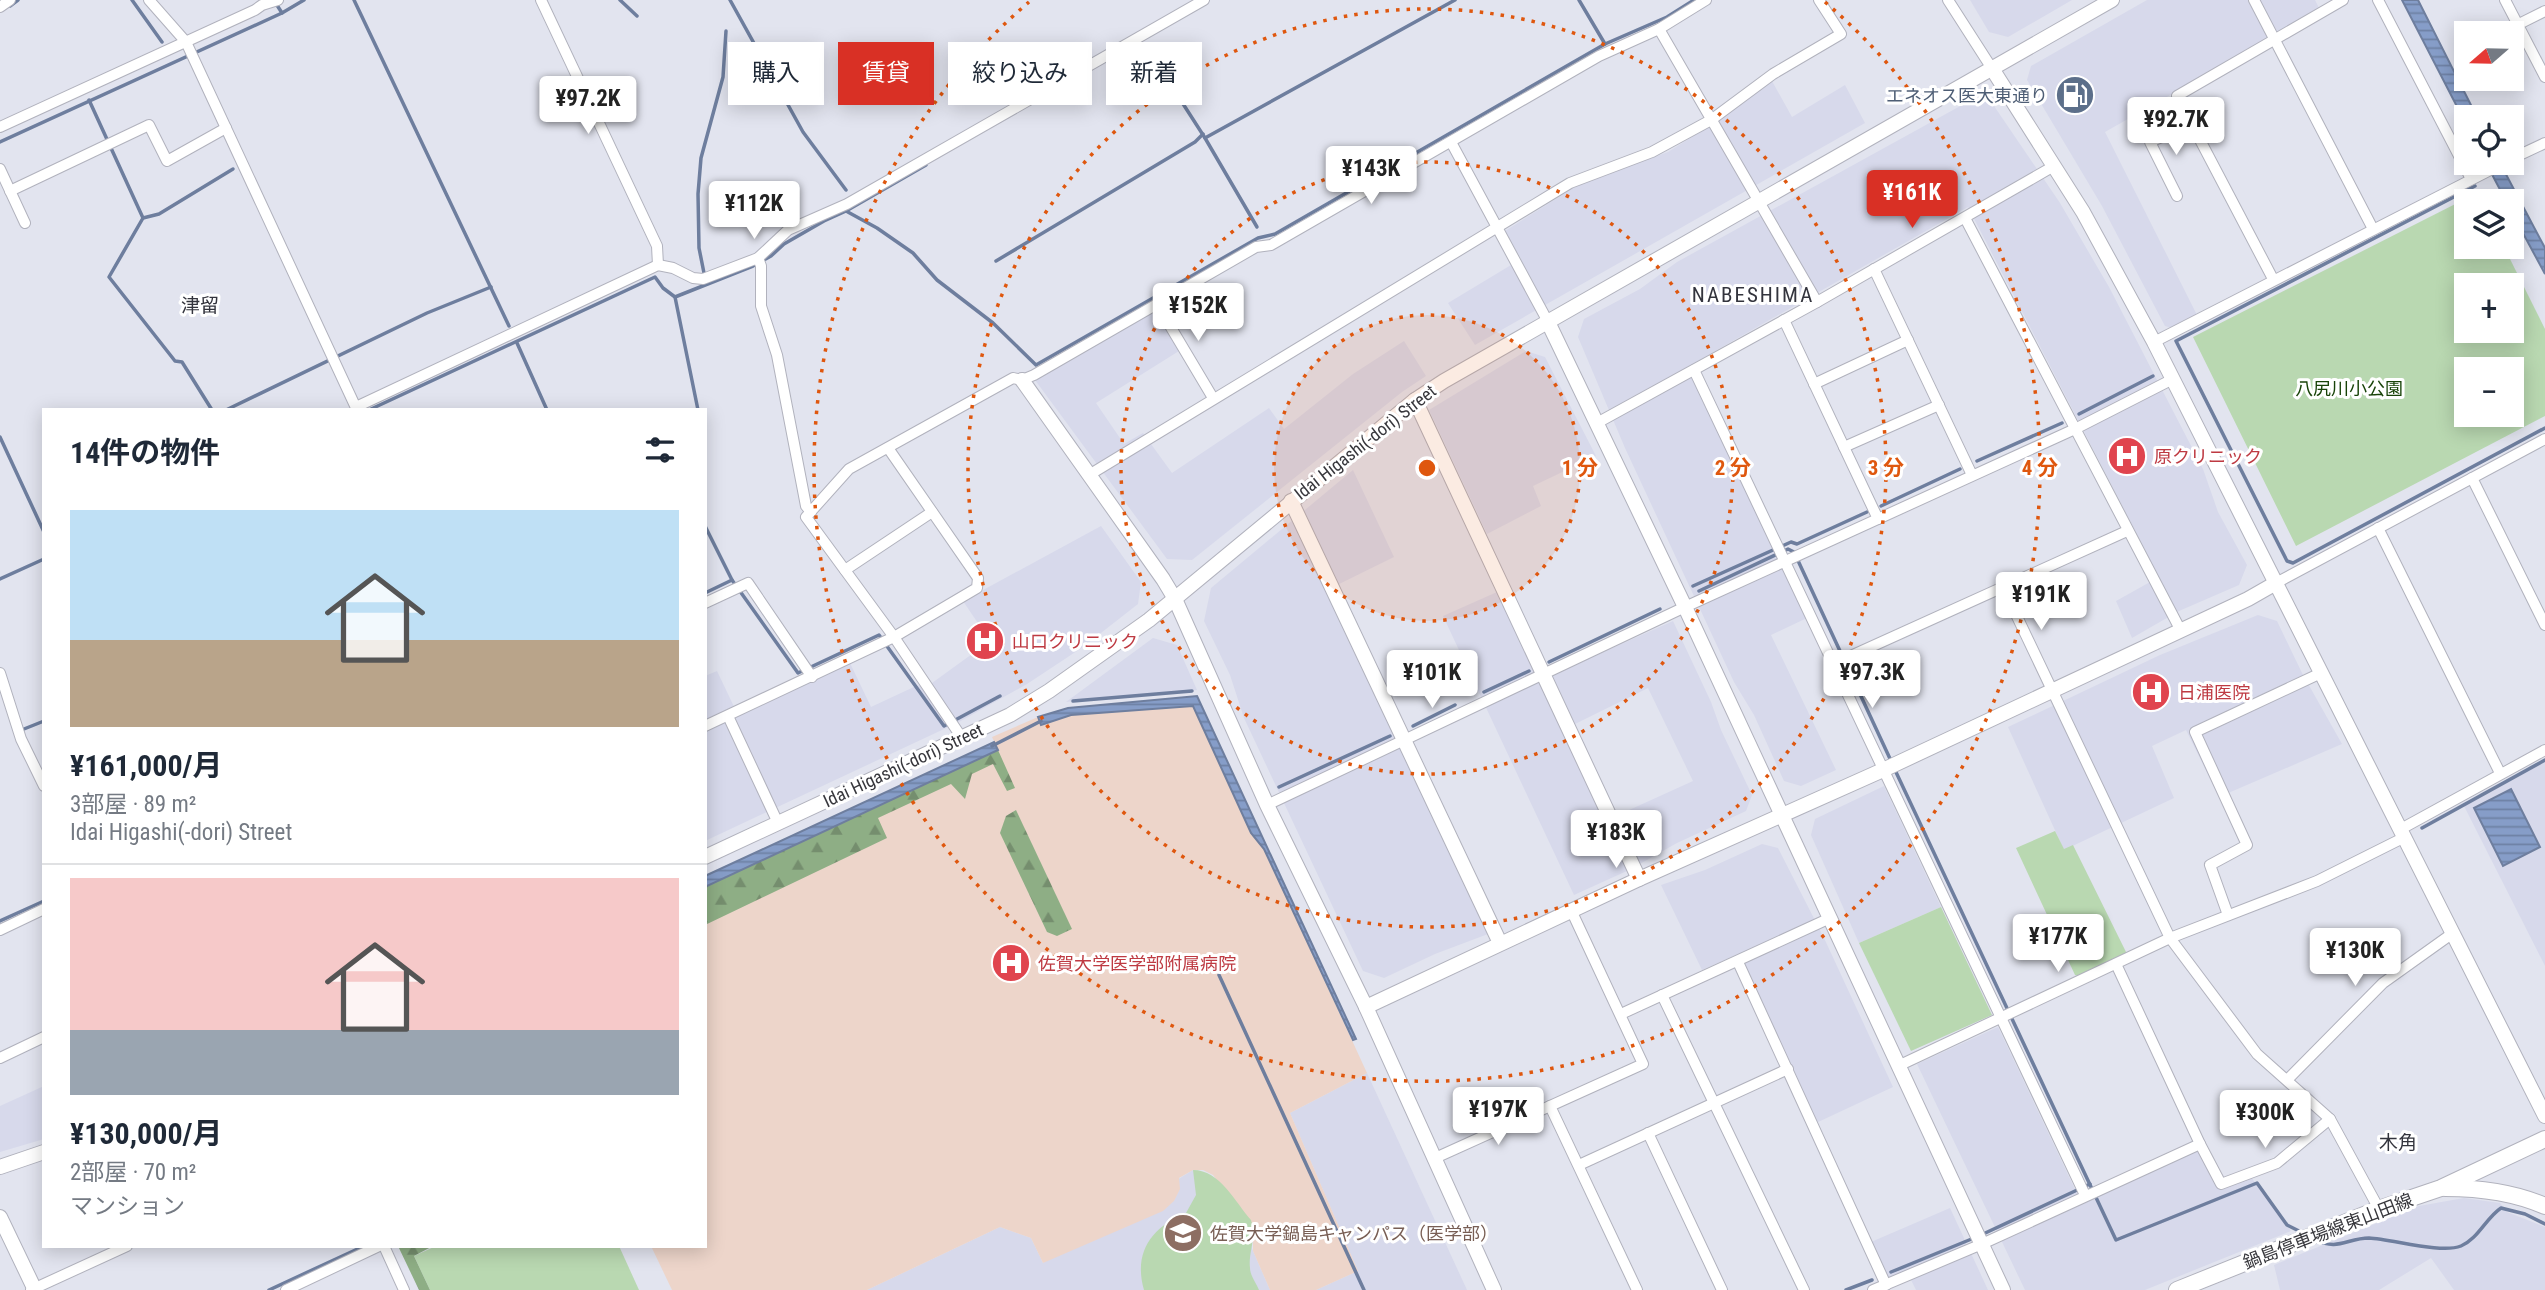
<!DOCTYPE html>
<html lang="ja">
<head>
<meta charset="utf-8">
<style>
	:root { --surface:#fff; --page:#f6f6f7; --text:#1f2937; --muted:#747a83; --line:#e0e1e3; --accent:#d93025 }
	body { margin:0; font-family:"Roboto Condensed","Noto Sans JP",sans-serif; background:var(--page); color:var(--text); height:100vh; display:flex; flex-direction:column; font-size:26px; white-space:nowrap }
	* { box-sizing:border-box; margin:0 }
	p { font-size:23px; color:var(--muted) }
	.icon { flex:none; width:38px; height:38px; fill:none; stroke:currentColor; stroke-width:2; stroke-linecap:round; stroke-linejoin:round }
	.map { position:relative; flex:1; overflow:hidden }
	.panel { position:absolute; left:42px; top:408px; width:665px; height:840px; display:flex; flex-direction:column; background:var(--surface); border-radius:0px; box-shadow:0 4px 18px #0003 }
	.panel>* { flex:none }
	.hud { position:absolute; left:728px; top:42px; width:665px; height:63px; display:flex; gap:14px }
	.needle { width:46px; rotate:250deg }
	.fabs { position:absolute; left:2454px; top:21px; display:grid; gap:14px }
	.fabs a { display:grid; place-items:center; width:70px; height:70px; border-radius:0px; background:var(--surface); box-shadow:0 4px 18px #0003; font-size:35px }
	.price { position:absolute; translate:-50% -60px; padding:0 16px; border-radius:7px; background:#fff; color:#222; font-size:23px; line-height:46px; filter:drop-shadow(0 2px 4px #0008) }
	.price::after { content:''; position:absolute; left:50%; top:42px; width:21px; height:16px; margin-left:-10px; background:inherit; clip-path:polygon(0 0,100% 0,50% 100%) }
	.price.on { background:var(--accent); color:#fff }
	ul { padding:0; list-style:none }
	li { display:grid; align-content:center; gap:14px; height:371px; padding:0 28px }
	li+li { border-top:2px solid var(--line) }
	li span { display:grid; place-items:center; height:217px; border-radius:0px; color:#555 }
	li>.icon { margin-inline-start:auto }
	span .icon { width:126px; height:126px; fill:#fffc; stroke-width:1 }
	li b { font-size:30px }
	h2 { display:flex; justify-content:space-between; align-items:center; height:84px; padding:0 28px; font-size:30px }
	.tag { padding:0 24px; border-radius:0px; background:var(--surface); box-shadow:0 4px 18px #0003; font-size:24px; line-height:63px }
	.tag.on { background:var(--accent); color:#fff }
	.map>svg:first-child { display:block }
	.built { fill:#d7d9eb }
	.medical { fill:#edd5ca }
	.green { fill:#b9d8b1; fill-rule:evenodd }
	.forest { fill:url(#forest-firs) }
	.water { fill:url(#water-rules); stroke:#6e7e9e; stroke-width:2 }
	.lines { fill:none; stroke-linecap:round; stroke-linejoin:round }
	.stream { stroke:#6e7e9e; stroke-width:3.5 }
	.minor-casing { stroke:#b1b2bd; stroke-width:12 }
	.tertiary-casing { stroke:#b1b2bd; stroke-width:16 }
	.secondary-casing { stroke:#b1b2bd; stroke-width:18 }
	.minor { stroke:#fff; stroke-width:10 }
	.tertiary { stroke:#fff; stroke-width:14 }
	.secondary { stroke:#fff; stroke-width:16 }
	.ring { fill:none; stroke:#df570e; stroke-width:3.5; stroke-dasharray:3.5 7 }
	.labels { text-anchor:middle; dominant-baseline:central; stroke-width:6; stroke-linejoin:round; paint-order:stroke }
	.service-label { font-size:18px; fill:#4e5e75; stroke:#fff; text-anchor:end }
	.park-label { font-size:18px; fill:#184308; stroke:#fff }
	.street-label { font-size:18px; fill:#37373c; stroke:#fff }
	.health-label { font-size:18px; fill:#be3a42; stroke:#fff; text-anchor:start }
	.education-label { font-size:18px; fill:#785e54; stroke:#fff; text-anchor:start }
	.neighbourhood-label { font-size:19px; fill:#33343d; stroke:#fff }
	.quarter-label { font-size:21px; letter-spacing:2px; fill:#33343d; stroke:#fff }
	.centre { fill:#df570e; stroke:#fff; stroke-width:3.5 }
	.ring-label { font-size:21px; text-anchor:middle; font-weight:bold; fill:#df570e; stroke:#fff; stroke-width:6; stroke-linejoin:round; paint-order:stroke }
</style>
</head>
<body>
<div class="map">
<svg width="2545" height="1290" viewBox="0 0 2545 1290">
	<defs>
		<pattern id="forest-firs" width="22" height="20" patternUnits="userSpaceOnUse" patternTransform="scale(1.75)"><rect width="22" height="20" fill="#8eae85"/><path d="M5 1l3.5 6h-7zM16 11l3.5 6h-7z" fill="#758e6e"/></pattern>
		<pattern id="water-rules" width="6" height="5" patternUnits="userSpaceOnUse" patternTransform="scale(1.75)"><rect width="6" height="5" fill="#869dc8"/><path d="M0 2.5h6" fill="none" stroke="#6e81a4"/></pattern>
	</defs>
	<rect width="100%" height="100%" fill="#e2e4ef"/>
	<g class="built">
		<polygon points="1970,0 2072,0 2008,37 1989,32"/>
		<polygon points="2147,0 2315,0 2320,10 2105,132 2197,315 2172,328 2165,326 2102,206 2027,80 2031,66"/>
		<polygon points="1772,81 1792,117 1845,85 1865,123 1475,345 1448,303 1521,259 1505,231 1581,183 1668,152 1719,120"/>
		<polygon points="1973,99 1992,103 2060,203 2109,287 2203,469 2218,512 2247,565 2239,585 2179,611 2132,638 2116,601 2159,577 1968,207 1687,367 1807,618 1771,635 1836,770 1801,786 1784,781 1754,715 1734,682 1625,448 1578,337 1584,319 1640,289 1677,262"/>
		<polygon points="1155,311 1179,351 1096,403 1124,444 1143,433 1172,473 1269,408 1284,429 1353,374 1404,341 1426,376 1402,392 1192,560 1167,559 1035,380"/>
		<polygon points="1526,351 1545,357 1596,456 1533,486 1541,506 1487,534 1429,410"/>
		<polygon points="1353,470 1394,557 1327,590 1488,934 1435,954 1384,978 1363,971 1244,718 1230,675 1204,621 1211,588"/>
		<polygon points="1101,526 1141,582 1138,604 1083,647 1027,684 959,722 705,841 705,676 717,671 738,715 850,663 871,707 916,686 932,683 990,641 963,601"/>
		<polygon points="1497,592 1605,821 1693,781 1648,688 1575,724 1552,675 1673,621 1711,702 1721,730 1752,795 1746,811 1677,843 1629,870 1574,895 1443,616"/>
		<polygon points="2258,615 2277,621 2302,673 2342,744 2219,797 2186,730 2152,746 2174,798 2064,850 2008,727 2160,655"/>
		<polygon points="1153,638 1177,645 1197,690 1066,702"/>
		<polygon points="2545,762 2545,966 2464,806"/>
		<polygon points="1884,786 1941,907 1859,943 1811,835 1815,819"/>
		<polygon points="1762,844 1778,848 1824,938 1893,1087 1816,1123 1738,954 1702,970 1661,885 1705,870"/>
		<polygon points="1998,1027 2082,1204 2198,1150 2219,1189 2251,1177 2291,1231 2145,1290 2025,1290 1917,1064"/>
		<polygon points="1367,1073 1467,1290 1316,1290 1358,1271 1290,1113"/>
		<polygon points="44,1086 44,1139 0,1152 0,1106"/>
		<polygon points="1193,1170 1225,1188 1236,1204 1253,1251 1270,1290 867,1290 1000,1227 1031,1238 1043,1263"/>
		<polygon points="2464,1198 2500,1203 2507,1212 2545,1227 2545,1290 2454,1290 2431,1258 2379,1290 2280,1290 2274,1265 2419,1206"/>
		<polygon points="1950,1208 1988,1290 1916,1290 1907,1272 1889,1280 1871,1242"/>
	</g>
	<polygon class="medical" points="1193,705 1251,833 1264,849 1367,1073 1290,1113 1358,1271 1316,1290 1270,1290 1253,1251 1253,1227 1213,1175 1203,1170 1193,1170 1179,1178 1180,1189 1174,1201 1163,1211 1043,1263 1031,1238 1000,1227 867,1290 672,1290 651,1246 705,1246 705,887 998,750 992,737 1038,717 1041,725 1071,715"/>
	<g class="green">
		<path d="M2477,193L2482,201H2466V247H2504L2545,329V416L2296,546L2193,337ZM2466,285H2511V331H2466ZM2466,369H2511V415H2466Z"/>
		<polygon points="2055,831 2064,849 2073,845 2128,956 2081,977 2075,975 2016,848"/>
		<polygon points="1941,907 1992,1015 1911,1051 1859,943"/>
		<path d="M1193,1170C1220,1170 1235,1202 1251,1220C1257,1238 1248,1253 1250,1268C1250,1275 1256,1283 1259,1290H1144C1133,1252 1152,1227 1186,1213L1196,1195Z"/>
		<polygon points="436,1246 619,1246 639,1290 430,1290 414,1256"/>
	</g>
	<g class="forest">
		<polygon points="998,750 1015,788 1007,791 993,764 972,774 965,799 951,784 878,818 887,838 705,925 705,887"/>
		<polygon points="1016,810 1072,929 1057,936 1047,932 1000,833 1006,816"/>
		<polygon points="398,1246 433,1246 414,1256 430,1290 419,1290"/>
	</g>
	<g class="water">
		<polygon points="2402,0 2418,0 2477,117 2466,117 2466,124"/>
		<polygon points="2486,163 2500,163 2545,248 2545,274 2511,211 2511,201 2506,201"/>
		<polygon points="1197,696 1356,1039 1353,1040 1264,849 1251,833 1193,706 1071,715 1041,725 1038,717 1068,708"/>
		<polygon points="994,742 998,750 705,887 705,876"/>
		<polygon points="2511,789 2540,847 2503,866 2474,808"/>
	</g>
	<g class="lines">
		<g class="stream">
			<polyline points="132,0 162,42"/>
			<polyline points="354,0 509,326"/>
			<polyline points="620,0 637,16"/>
			<polyline points="730,0 803,132 846,190"/>
			<polyline points="1579,0 1605,44"/>
			<polyline points="275,2 282,13 304,0"/>
			<polyline points="10,6 18,0"/>
			<polyline points="1151,54 1205,138 1257,227"/>
			<polyline points="89,100 143,218 109,277 175,361 182,362 212,410"/>
			<polyline points="1205,138 1455,0"/>
			<polyline points="0,142 282,13"/>
			<polyline points="2475,186 2176,341 2287,561 2293,563 2545,428"/>
			<polyline points="846,211 926,165"/>
			<polyline points="143,218 159,214 233,169"/>
			<polyline points="996,261 1195,142 1203,134"/>
			<polyline points="704,273 699,248 698,194 701,158 723,77 726,31"/>
			<polyline points="675,297 753,266 771,256 784,244 824,221 846,211 877,228 913,253 937,280 993,323 1036,365 1258,238 1275,234 1605,44 1667,17 1694,0"/>
			<polyline points="517,343 547,410"/>
			<polyline points="226,410 427,313 491,287"/>
			<polyline points="369,410 655,277 663,288 675,297 698,410"/>
			<polyline points="2079,414 2153,376"/>
			<polyline points="0,437 44,532"/>
			<polyline points="1977,461 2062,423"/>
			<polyline points="1881,506 1960,469"/>
			<polyline points="705,526 732,580 798,673 879,635 944,726 1000,696"/>
			<polyline points="0,579 44,559"/>
			<polyline points="1693,586 1791,542 1797,544 1867,512"/>
			<polyline points="1699,591 1788,549 1794,552 1892,763"/>
			<polyline points="705,593 732,580"/>
			<polyline points="1549,662 1660,609"/>
			<polyline points="1484,692 1529,671"/>
			<polyline points="1073,701 1192,691"/>
			<polyline points="1413,726 1455,705"/>
			<polyline points="24,729 44,721"/>
			<polyline points="992,746 1041,721"/>
			<polyline points="1895,770 2116,1240 2257,1183 2287,1225 2303,1233"/>
			<polyline points="1279,787 1390,736"/>
			<polyline points="2422,828 2545,760"/>
			<polyline points="0,921 44,901"/>
			<polyline points="1219,975 1364,1290"/>
			<polyline points="1981,1235 2090,1184"/>
			<path d="M2317,1240C2337,1251 2348,1238 2369,1238C2392,1239 2441,1254 2461,1246C2478,1239 2486,1218 2501,1208L2525,1214L2545,1224"/>
			<polyline points="1891,1272 1974,1238"/>
			<polyline points="269,1290 364,1246"/>
			<polyline points="1846,1290 1872,1280"/>
		</g>
		<g class="minor-casing">
			<g id="minor">
				<polyline points="149,0 186,42 357,410"/>
				<polyline points="541,0 657,246 658,265"/>
				<polyline points="1948,0 1991,67"/>
				<polyline points="2254,0 2373,229"/>
				<polyline points="2378,0 2471,179"/>
				<polyline points="2505,0 2545,77"/>
				<polyline points="0,7 10,0"/>
				<polyline points="2517,25 2545,11"/>
				<polyline points="1659,29 1817,302"/>
				<polyline points="0,127 255,10 262,5 278,0"/>
				<polyline points="1451,142 1547,320"/>
				<polyline points="2511,159 2545,143"/>
				<polyline points="0,169 25,223"/>
				<polyline points="10,191 149,125 167,161 226,128"/>
				<polyline points="2177,196 2150,142 2190,125"/>
				<polyline points="1965,218 2181,631"/>
				<polyline points="758,258 761,266 761,306 777,355 806,506 811,512"/>
				<polyline points="1874,269 1972,475"/>
				<polyline points="2273,279 2177,96 2343,0"/>
				<polyline points="1157,304 1213,398"/>
				<polyline points="1784,320 1878,519"/>
				<polyline points="2154,342 2504,163"/>
				<polyline points="1694,370 2085,1195"/>
				<polyline points="1814,384 1908,340"/>
				<polyline points="356,407 658,265 673,268 693,278 703,279 758,258 788,230 847,204 1204,0"/>
				<polyline points="1597,423 1817,302 2054,166"/>
				<polyline points="1844,447 1939,405"/>
				<polyline points="1089,475 1570,183 1652,152 1711,120 1773,74 1841,34 1819,0"/>
				<polyline points="2472,478 2545,625"/>
				<polyline points="2378,528 2500,773"/>
				<polyline points="845,570 932,512"/>
				<polyline points="2276,583 2545,439"/>
				<polyline points="2003,587 2170,938 2257,1054 2330,1119 2379,1209"/>
				<polyline points="705,603 748,583 812,677"/>
				<polyline points="1833,664 2127,531"/>
				<polyline points="0,673 21,739 44,786"/>
				<polyline points="728,716 778,823"/>
				<polyline points="705,726 894,637 977,588 978,578 888,448"/>
				<polyline points="962,738 894,637 806,517 849,469 1013,378 1022,380 1034,375 1256,247 1271,245 1599,56 1659,29 1706,0"/>
				<polyline points="1267,805 1685,607 2075,429 2171,380"/>
				<polyline points="2401,829 2545,750"/>
				<polyline points="2228,915 2210,865 2247,845 2195,732 2321,673"/>
				<polyline points="0,930 44,909"/>
				<polyline points="1738,962 1886,1285"/>
				<polyline points="2116,964 2200,1144 2221,1184 2277,1163 2330,1119"/>
				<polyline points="1662,995 1804,1290"/>
				<polyline points="1621,1014 1828,919"/>
				<polyline points="0,1058 44,1037"/>
				<polyline points="1898,1066 2170,938 2317,881 2405,837"/>
				<polyline points="2288,1079 2383,983 2453,933"/>
				<polyline points="1550,1106 1637,1290"/>
				<polyline points="1648,1133 1722,1290"/>
				<polyline points="1433,1159 1643,1064 1571,910"/>
				<polyline points="1579,1165 1788,1069"/>
				<polyline points="384,1246 404,1290"/>
				<polyline points="31,1290 127,1246"/>
				<polyline points="286,1290 379,1246"/>
				<polyline points="1873,1290 1982,1244 2200,1144"/>
			</g>
		</g>
		<g class="tertiary-casing">
			<g id="tertiary">
				<polyline points="1991,67 2083,212 2154,342 2545,1116"/>
				<polyline points="1547,320 1685,607 2003,1290"/>
				<polyline points="1022,380 1163,579 1175,599 1267,805 1366,1007 1494,1290"/>
				<polyline points="1415,400 1639,879"/>
				<polyline points="1291,501 1500,943"/>
				<polyline points="705,857 1010,715 1049,691 1149,620 1415,400 1444,381 2112,0"/>
				<polyline points="1366,1007 1639,879 1883,770 2248,599 2276,583"/>
				<polyline points="0,1167 44,1152"/>
				<polyline points="0,1217 35,1290"/>
			</g>
		</g>
		<g class="secondary-casing">
			<g id="secondary">
				<path d="M2445,1188C2479,1188 2513,1192 2545,1206"/>
				<polyline points="2177,1290 2379,1209 2441,1188 2545,1139"/>
			</g>
		</g>
		<use href="#minor" class="minor"/>
		<use href="#tertiary" class="tertiary"/>
		<use href="#secondary" class="secondary"/>
	</g>
	<circle cx="1427" cy="468" r="153" fill="#df570e" fill-opacity=".12"/>
	<g class="ring">
		<circle cx="1427" cy="468" r="153"/>
		<circle cx="1427" cy="468" r="306"/>
		<circle cx="1427" cy="468" r="459"/>
		<path d="M1825 2A613 613 0 1 1 1029 2"/>
	</g>
	<defs>
		<g id="fuel-disc" transform="scale(2.0125)"><circle r="9.5" fill="#5c6f8a" stroke="#fff"/><path d="M-5.5-6h7V0h2V4h1.3V-2.5L3-4.5l.8-.8L6-3V5H2.5V1h-1V6h-7ZM-4.2-4.7v3.2H.2V-4.7Z" fill="#fff"/></g>
		<g id="hospital-disc" transform="scale(2.0125)"><circle r="9.5" fill="#e0444e" stroke="#fff"/><path d="M-5-5h3v3.5h4V-5h3V5h-3V1.5h-4V5h-3Z" fill="#fff"/></g>
		<g id="university-disc" transform="scale(2.0125)"><circle r="9.5" fill="#8d6e63" stroke="#fff"/><path d="M0-5L7-2L0 1L-7-2ZM-4 1L0 2.5L4 1V4Q0 6-4 4Z" fill="#fff"/></g>
	</defs>
	<g fill-rule="evenodd">
		<use href="#fuel-disc" x="2075" y="95"/>
		<use href="#hospital-disc" x="2127" y="456"/>
		<use href="#hospital-disc" x="985" y="641"/>
		<use href="#hospital-disc" x="2151" y="692"/>
		<use href="#hospital-disc" x="1011" y="963"/>
		<use href="#university-disc" x="1183" y="1233"/>
	</g>
	<g class="labels">
		<g class="service-label">
			<text x="2048" y="95">エネオス医大東通り</text>
		</g>
		<g class="park-label">
			<text x="2349" y="388">八尻川小公園</text>
		</g>
		<g class="street-label">
			<text transform="translate(1365 442) rotate(-38)">Idai Higashi(-dori) Street</text>
			<text transform="translate(903 765) rotate(-25)">Idai Higashi(-dori) Street</text>
			<text transform="translate(2328 1231) rotate(-21)">鍋島停車場線東山田線</text>
		</g>
		<g class="health-label">
			<text x="2154" y="456">原クリニック</text>
			<text x="1012" y="641">山口クリニック</text>
			<text x="2178" y="692">日浦医院</text>
			<text x="1038" y="963">佐賀大学医学部附属病院</text>
		</g>
		<g class="education-label">
			<text x="1210" y="1233">佐賀大学鍋島キャンパス（医学部）</text>
		</g>
		<g class="neighbourhood-label">
			<text x="200" y="305">津留</text>
			<text x="2398" y="1142">木角</text>
		</g>
		<g class="quarter-label">
			<text x="1753" y="295">NABESHIMA</text>
		</g>
	</g>
	<circle cx="1427" cy="468" r="10" class="centre"/>
	<g class="ring-label">
		<text x="1580" y="475">1 分</text>
		<text x="1733" y="475">2 分</text>
		<text x="1886" y="475">3 分</text>
		<text x="2040" y="475">4 分</text>
	</g>
</svg>
<div class="fabs">
<a><svg class="needle" viewBox="-14 -14 28 28"><path d="M0-13l5 13h-10z" fill="#e53935"/><path d="M0 13l5-13h-10z" fill="#747a83"/></svg></a>
<a><svg class="icon" aria-label="locate" viewBox="0 0 24 24"><circle cx="12" cy="12" r="6"/><path d="M12 2v4M12 18v4M2 12h4M18 12h4"/></svg></a>
<a><svg class="icon" aria-label="layers" viewBox="0 0 24 24"><path d="M12 4l9 5-9 5-9-5zM3 14l9 5 9-5"/></svg></a>
<a>+</a>
<a>−</a>
</div>
<b class="price" style="left:588px;top:136px">¥97.2K</b>
<b class="price" style="left:2176px;top:157px">¥92.7K</b>
<b class="price" style="left:1371px;top:206px">¥143K</b>
<b class="price on" style="left:1912px;top:230px">¥161K</b>
<b class="price" style="left:754px;top:241px">¥112K</b>
<b class="price" style="left:1198px;top:343px">¥152K</b>
<b class="price" style="left:2041px;top:632px">¥191K</b>
<b class="price" style="left:1432px;top:710px">¥101K</b>
<b class="price" style="left:1872px;top:710px">¥97.3K</b>
<b class="price" style="left:1616px;top:870px">¥183K</b>
<b class="price" style="left:2058px;top:974px">¥177K</b>
<b class="price" style="left:2355px;top:988px">¥130K</b>
<b class="price" style="left:1498px;top:1147px">¥197K</b>
<b class="price" style="left:2265px;top:1150px">¥300K</b>
<div class="hud">
<a class="tag">購入</a>
<a class="tag on">賃貸</a>
<a class="tag">絞り込み</a>
<a class="tag">新着</a>
</div>
<section class="panel">
<h2>14件の物件<svg class="icon" aria-label="filters" viewBox="0 0 24 24"><path d="M4 7h16M4 17h16"/><circle cx="9" cy="7" r="2"/><circle cx="15" cy="17" r="2"/></svg></h2>
<ul>
<li><span style="background:linear-gradient(#bfe0f5 60%,#b9a48a 0)"><svg class="icon" aria-label="home" viewBox="0 0 24 24"><path d="M3 11l9-7 9 7M6 9v11h12V9"/></svg></span><div><b>¥161,000/月</b><p>3部屋 · 89 m²</p><p>Idai Higashi(-dori) Street</p></div></li>
<li><span style="background:linear-gradient(#f6c9c9 70%,#9aa5b1 0)"><svg class="icon" aria-label="home" viewBox="0 0 24 24"><path d="M3 11l9-7 9 7M6 9v11h12V9"/></svg></span><div><b>¥130,000/月</b><p>2部屋 · 70 m²</p><p>マンション</p></div></li>
</ul>
</section>
</div>
</body>
</html>
